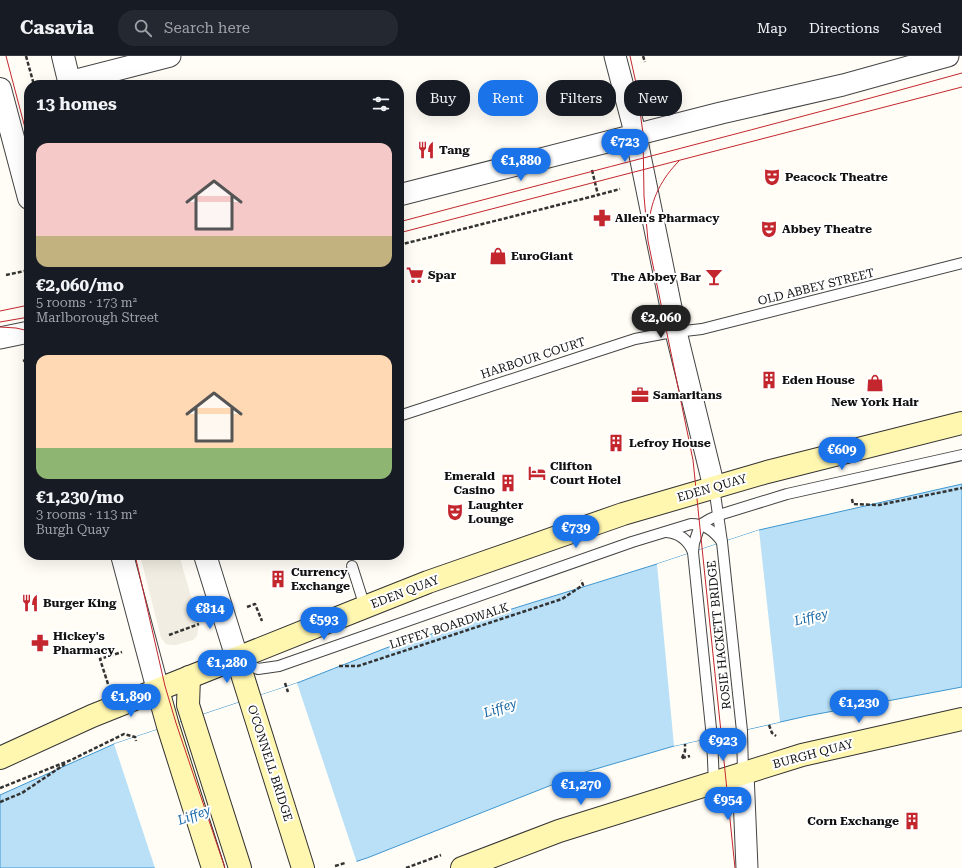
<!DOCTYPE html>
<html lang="en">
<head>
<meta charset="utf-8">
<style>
	:root { --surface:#171b24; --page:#242831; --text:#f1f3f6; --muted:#9ea1a6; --line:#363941; --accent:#1a73e8 }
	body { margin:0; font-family:"Roboto Serif",serif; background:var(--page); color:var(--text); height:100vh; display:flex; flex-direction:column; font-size:15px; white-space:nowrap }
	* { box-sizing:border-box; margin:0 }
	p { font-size:13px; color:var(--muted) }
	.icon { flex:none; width:22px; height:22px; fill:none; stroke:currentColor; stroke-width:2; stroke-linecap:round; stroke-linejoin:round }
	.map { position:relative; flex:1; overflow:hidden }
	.drawer { position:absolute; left:24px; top:24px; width:380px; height:480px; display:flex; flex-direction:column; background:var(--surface); border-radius:16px; box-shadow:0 4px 16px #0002 }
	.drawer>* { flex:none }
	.banner { position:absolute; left:416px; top:24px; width:380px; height:36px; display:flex; gap:8px }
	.price { position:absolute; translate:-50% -34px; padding:0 9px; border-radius:14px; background:var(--accent); color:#fff; font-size:13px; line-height:26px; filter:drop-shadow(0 1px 2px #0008) }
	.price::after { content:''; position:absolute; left:50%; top:24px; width:12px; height:9px; margin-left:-6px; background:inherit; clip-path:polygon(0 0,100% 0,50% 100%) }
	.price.on { background:#222; color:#fff }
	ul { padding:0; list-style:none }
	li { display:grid; align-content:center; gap:8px; height:212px; padding:0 12px }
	li span { display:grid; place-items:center; height:124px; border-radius:12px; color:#555 }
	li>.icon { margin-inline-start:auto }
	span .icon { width:72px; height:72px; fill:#fffc; stroke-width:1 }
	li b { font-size:17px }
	h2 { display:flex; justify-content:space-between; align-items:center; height:48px; padding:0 12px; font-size:17px }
	.pill { padding:0 14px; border-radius:16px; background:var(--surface); box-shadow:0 4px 16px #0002; font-size:14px; line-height:36px }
	.pill.on { background:var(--accent); color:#fff }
	header { display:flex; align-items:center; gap:24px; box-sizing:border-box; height:56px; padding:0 20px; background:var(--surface); border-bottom:1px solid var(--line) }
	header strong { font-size:19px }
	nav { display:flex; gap:22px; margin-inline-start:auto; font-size:14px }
	.search { width:280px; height:36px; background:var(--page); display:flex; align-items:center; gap:10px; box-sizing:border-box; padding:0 14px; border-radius:16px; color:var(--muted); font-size:15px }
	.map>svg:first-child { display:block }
	.plaza { fill:#f1ede2 }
	.water { fill:#b9e0f7; stroke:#3f96cf }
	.pier { fill:#fffdf5 }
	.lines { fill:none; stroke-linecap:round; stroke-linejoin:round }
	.service-casing { stroke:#444; stroke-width:12 }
	.minor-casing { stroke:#444; stroke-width:23 }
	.tertiary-casing { stroke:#444; stroke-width:24 }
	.secondary-casing { stroke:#333; stroke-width:24 }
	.path { stroke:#333; stroke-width:2.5; stroke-dasharray:4 2; stroke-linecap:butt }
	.service { stroke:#fff; stroke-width:10 }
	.minor { stroke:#fff; stroke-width:21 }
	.tertiary { stroke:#fff; stroke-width:22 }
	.secondary { stroke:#fff6b0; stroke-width:22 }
	.tram { stroke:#c4262e; stroke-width:1 }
	.labels { text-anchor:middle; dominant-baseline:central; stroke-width:4; stroke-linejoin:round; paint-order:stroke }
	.poi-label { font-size:12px; font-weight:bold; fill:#111; stroke:#fff; text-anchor:start }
	.street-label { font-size:12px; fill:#111; stroke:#fff }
	.water-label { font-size:13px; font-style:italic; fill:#1768a6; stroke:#fff }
</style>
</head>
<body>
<header>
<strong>Casavia</strong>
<div class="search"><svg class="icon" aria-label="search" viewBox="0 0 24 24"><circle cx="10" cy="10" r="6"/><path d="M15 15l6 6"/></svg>Search here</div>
<nav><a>Map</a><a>Directions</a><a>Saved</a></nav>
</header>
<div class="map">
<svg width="962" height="812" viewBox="0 0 962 812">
	<rect width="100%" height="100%" fill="#fffdf5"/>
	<polygon class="plaza" points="140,499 179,499 199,568 197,580 193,584 176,589 171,589 166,588 161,582"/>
	<polygon class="water" points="962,428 962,631 807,660 674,690 582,717 367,802 336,812 0,812 0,739 114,688 297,627 386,592 657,508 759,474"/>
	<g class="pier">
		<polygon points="759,474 780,666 674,690 657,508"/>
		<polygon points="297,627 357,807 343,812 155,812 114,688"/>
	</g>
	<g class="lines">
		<g class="service-casing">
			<g id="service">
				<polyline points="399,360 635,283 667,277 702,273 962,207"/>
				<polyline points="714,431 722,486 742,675 743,717"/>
				<polyline points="700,469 710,463 719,459 787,438 962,399"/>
				<polyline points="700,469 694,487 693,496 712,682 714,727"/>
				<path d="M666,476C680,477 688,484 693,496"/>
				<polyline points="352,510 365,551"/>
				<path d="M239,604L258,613L279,610L632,486L691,468C705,468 714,475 722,486"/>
			</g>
		</g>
		<g class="minor-casing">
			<g id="minor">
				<polyline points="615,0 636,80 676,276 714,431"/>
				<polyline points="69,26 170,0"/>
				<polyline points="399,139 721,57 843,29 948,0"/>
				<polyline points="0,282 29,276"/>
				<polyline points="743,717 747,812"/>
			</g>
		</g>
		<g class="tertiary-casing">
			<g id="tertiary">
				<polyline points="63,0 70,29"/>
				<polyline points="0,33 29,142"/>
				<polyline points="122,499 158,634"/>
				<polyline points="205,499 237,602"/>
			</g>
		</g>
		<g class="secondary-casing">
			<g id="secondary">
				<polyline points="237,602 303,812"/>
				<polyline points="189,621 188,649 240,812"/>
				<polyline points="158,634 168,670 213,812"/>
				<polyline points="0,702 92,660 365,551 428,526 623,458 767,416 962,367"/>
				<polyline points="462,812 559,775 802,699 962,663"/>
			</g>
		</g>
		<g class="path">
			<polyline points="26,0 34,29"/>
			<polyline points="643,0 645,6"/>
			<polyline points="592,114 598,139 620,133"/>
			<polyline points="399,189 598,139"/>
			<polyline points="6,219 29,214"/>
			<polyline points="23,305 29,303"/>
			<polyline points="852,443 853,448 879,449 962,432"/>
			<polyline points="247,551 255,548 262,565"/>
			<polyline points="169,579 199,568"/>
			<polyline points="339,610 358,610 562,543 583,529 581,524"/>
			<polyline points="285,627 288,636"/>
			<polyline points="108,628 100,603 122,596"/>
			<polyline points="769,669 772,677 776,680"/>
			<polyline points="682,702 685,695 685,688"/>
			<polyline points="682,702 690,700"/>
			<polyline points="0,732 71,704 124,678 135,681 136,685"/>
			<polyline points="0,746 22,737 65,708"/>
			<polyline points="335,810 345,807"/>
			<polyline points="406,812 441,799"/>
		</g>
		<use href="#service" class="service"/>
		<use href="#minor" class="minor"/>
		<use href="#tertiary" class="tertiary"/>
		<use href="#secondary" class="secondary"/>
		<g class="tram">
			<polyline points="6,0 29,87"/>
			<polyline points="630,0 636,27 643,77 644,140 648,185 693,404 735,812"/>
			<path d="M399,166C587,116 775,69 962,17"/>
			<path d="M649,167C651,143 662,122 679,105"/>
			<polyline points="399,177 962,31"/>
			<polyline points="0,255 29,249"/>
			<polyline points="0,266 29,261"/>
			<polyline points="0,271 16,272 29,275"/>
			<polyline points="135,499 165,630 176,667 225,812"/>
		</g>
	</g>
	<defs>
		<g id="restaurant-bare" transform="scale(1.38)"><path d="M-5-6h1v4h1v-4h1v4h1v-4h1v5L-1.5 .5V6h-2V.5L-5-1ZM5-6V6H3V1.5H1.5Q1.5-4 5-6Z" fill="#c4262e" stroke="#fff" stroke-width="2.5" paint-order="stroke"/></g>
		<g id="theatre-bare" transform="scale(1.38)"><path d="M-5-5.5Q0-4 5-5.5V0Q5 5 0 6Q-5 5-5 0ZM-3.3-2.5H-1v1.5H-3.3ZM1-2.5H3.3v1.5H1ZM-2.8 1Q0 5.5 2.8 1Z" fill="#c4262e" stroke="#fff" stroke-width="2.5" paint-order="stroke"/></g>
		<g id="pharmacy-bare" transform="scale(1.38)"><path d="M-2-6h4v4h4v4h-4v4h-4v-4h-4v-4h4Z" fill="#c4262e" stroke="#fff" stroke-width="2.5" paint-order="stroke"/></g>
		<g id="shop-bare" transform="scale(1.38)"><path d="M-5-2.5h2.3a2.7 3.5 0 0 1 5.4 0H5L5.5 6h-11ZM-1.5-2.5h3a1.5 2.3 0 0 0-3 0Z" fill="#c4262e" stroke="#fff" stroke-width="2.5" paint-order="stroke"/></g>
		<g id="supermarket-bare" transform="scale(1.38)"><path d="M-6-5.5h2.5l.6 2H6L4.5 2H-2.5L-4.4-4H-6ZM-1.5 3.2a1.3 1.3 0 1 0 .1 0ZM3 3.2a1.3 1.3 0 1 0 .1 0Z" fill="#c4262e" stroke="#fff" stroke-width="2.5" paint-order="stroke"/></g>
		<g id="bar-bare" transform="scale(1.38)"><path d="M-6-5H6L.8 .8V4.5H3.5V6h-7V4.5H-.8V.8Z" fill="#c4262e" stroke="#fff" stroke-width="2.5" paint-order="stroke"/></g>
		<g id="building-bare" transform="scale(1.38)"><path d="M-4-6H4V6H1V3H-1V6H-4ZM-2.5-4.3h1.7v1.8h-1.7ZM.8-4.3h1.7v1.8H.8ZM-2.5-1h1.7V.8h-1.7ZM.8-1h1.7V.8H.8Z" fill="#c4262e" stroke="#fff" stroke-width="2.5" paint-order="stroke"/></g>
		<g id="office-bare" transform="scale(1.38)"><path d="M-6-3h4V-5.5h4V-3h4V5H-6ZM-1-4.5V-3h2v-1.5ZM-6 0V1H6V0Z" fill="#c4262e" stroke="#fff" stroke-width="2.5" paint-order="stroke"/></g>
		<g id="hotel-bare" transform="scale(1.38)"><path d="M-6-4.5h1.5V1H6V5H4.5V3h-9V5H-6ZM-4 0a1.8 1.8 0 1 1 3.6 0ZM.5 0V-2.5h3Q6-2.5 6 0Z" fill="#c4262e" stroke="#fff" stroke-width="2.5" paint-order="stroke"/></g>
	</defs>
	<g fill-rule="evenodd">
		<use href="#restaurant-bare" x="426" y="94"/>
		<use href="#theatre-bare" x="772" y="121"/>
		<use href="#pharmacy-bare" x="602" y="162"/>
		<use href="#theatre-bare" x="769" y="173"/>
		<use href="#shop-bare" x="498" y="200"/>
		<use href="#supermarket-bare" x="415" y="219"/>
		<use href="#bar-bare" x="714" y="221"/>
		<use href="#building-bare" x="769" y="324"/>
		<use href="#shop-bare" x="875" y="327"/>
		<use href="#office-bare" x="640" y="339"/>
		<use href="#building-bare" x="616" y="387"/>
		<use href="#hotel-bare" x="537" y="417"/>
		<use href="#building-bare" x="508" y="427"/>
		<use href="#theatre-bare" x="455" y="456"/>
		<use href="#building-bare" x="278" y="523"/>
		<use href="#restaurant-bare" x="30" y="547"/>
		<use href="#pharmacy-bare" x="40" y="587"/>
		<use href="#building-bare" x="912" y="765"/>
	</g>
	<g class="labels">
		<g class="poi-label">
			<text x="439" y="94">Tang</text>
			<text x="785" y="121">Peacock Theatre</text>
			<text x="615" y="162">Allen's Pharmacy</text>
			<text x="782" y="173">Abbey Theatre</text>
			<text x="511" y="200">EuroGiant</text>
			<text x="428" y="219">Spar</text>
			<text x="701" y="221" text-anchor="end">The Abbey Bar</text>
			<text x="782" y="324">Eden House</text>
			<text x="653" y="339">Samaritans</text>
			<text x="875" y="346" text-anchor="middle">New York Hair</text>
			<text x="629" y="387">Lefroy House</text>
			<text x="550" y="410">Clifton<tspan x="550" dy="14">Court Hotel</tspan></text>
			<text x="495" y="420" text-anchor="end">Emerald<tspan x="495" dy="14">Casino</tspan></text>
			<text x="468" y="449">Laughter<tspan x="468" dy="14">Lounge</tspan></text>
			<text x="291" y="516">Currency<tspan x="291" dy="14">Exchange</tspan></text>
			<text x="43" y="547">Burger King</text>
			<text x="53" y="580">Hickey's<tspan x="53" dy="14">Pharmacy</tspan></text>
			<text x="899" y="765" text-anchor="end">Corn Exchange</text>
		</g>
		<g class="street-label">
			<text transform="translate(816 231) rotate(-14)">OLD ABBEY STREET</text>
			<text transform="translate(533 302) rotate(-18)">HARBOUR COURT</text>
			<text transform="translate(712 432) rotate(-16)">EDEN QUAY</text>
			<text transform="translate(405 536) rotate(-21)">EDEN QUAY</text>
			<text transform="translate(449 570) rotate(-18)">LIFFEY BOARDWALK</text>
			<text transform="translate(719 579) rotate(-96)">ROSIE HACKETT BRIDGE</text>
			<text transform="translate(813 698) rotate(-15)">BURGH QUAY</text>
			<text transform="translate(270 707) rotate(72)">O'CONNELL BRIDGE</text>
		</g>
		<g class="water-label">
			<text transform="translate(811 561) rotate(-14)">Liffey</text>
			<text transform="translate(500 652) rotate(-18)">Liffey</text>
			<text transform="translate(194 759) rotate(-20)">Liffey</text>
		</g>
	</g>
</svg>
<b class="price" style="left:625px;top:107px">€723</b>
<b class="price" style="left:521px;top:126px">€1,880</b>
<b class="price on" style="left:661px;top:283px">€2,060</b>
<b class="price" style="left:842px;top:415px">€609</b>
<b class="price" style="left:576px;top:493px">€739</b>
<b class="price" style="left:210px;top:574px">€814</b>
<b class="price" style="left:324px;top:585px">€593</b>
<b class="price" style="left:227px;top:628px">€1,280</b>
<b class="price" style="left:131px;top:662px">€1,890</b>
<b class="price" style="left:859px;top:668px">€1,230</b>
<b class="price" style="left:723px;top:706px">€923</b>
<b class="price" style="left:581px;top:750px">€1,270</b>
<b class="price" style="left:728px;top:765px">€954</b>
<div class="banner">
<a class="pill">Buy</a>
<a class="pill on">Rent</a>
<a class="pill">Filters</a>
<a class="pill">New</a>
</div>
<section class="drawer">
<h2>13 homes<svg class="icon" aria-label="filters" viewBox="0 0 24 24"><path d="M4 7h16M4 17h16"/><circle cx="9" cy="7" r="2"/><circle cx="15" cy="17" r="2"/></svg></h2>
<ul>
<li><span style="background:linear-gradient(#f6c9c9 75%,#c2b280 0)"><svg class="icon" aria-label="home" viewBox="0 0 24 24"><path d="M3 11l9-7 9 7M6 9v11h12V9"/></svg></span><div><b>€2,060/mo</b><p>5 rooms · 173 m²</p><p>Marlborough Street</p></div></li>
<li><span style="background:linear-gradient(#ffd9b3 75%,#8fb573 0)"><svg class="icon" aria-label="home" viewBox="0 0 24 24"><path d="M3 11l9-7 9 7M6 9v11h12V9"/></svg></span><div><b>€1,230/mo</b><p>3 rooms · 113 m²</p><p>Burgh Quay</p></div></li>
</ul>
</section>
</div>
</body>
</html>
